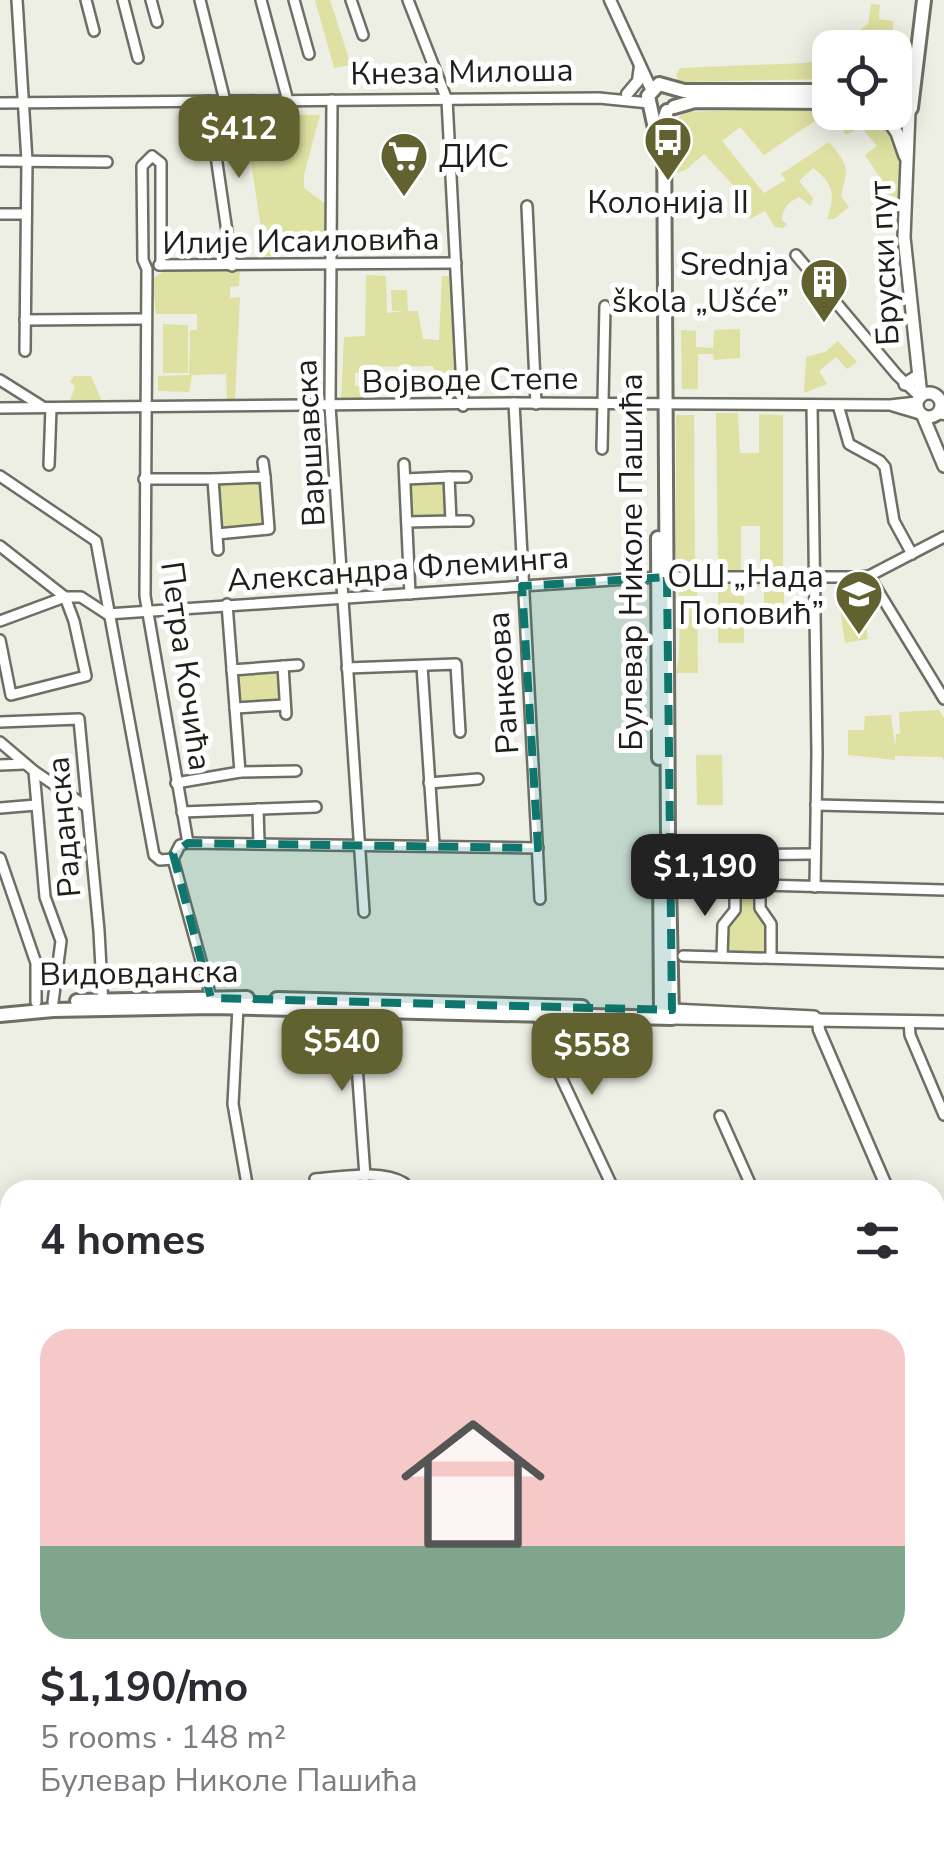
<!DOCTYPE html>
<html lang="en">
<head>
<meta charset="utf-8">
<style>
	:root { --surface:#fff; --page:#f2f2f3; --text:#2b2b33; --muted:#7c7c81; --line:#e1e1e2; --accent:#61622f }
	body { margin:0; font-family:"Nunito Sans",sans-serif; background:var(--page); color:var(--text); height:100vh; display:flex; flex-direction:column; font-size:38px; white-space:nowrap }
	* { box-sizing:border-box; margin:0 }
	p { font-size:32px; color:var(--muted) }
	.icon { flex:none; width:55px; height:55px; fill:none; stroke:currentColor; stroke-width:2; stroke-linecap:round; stroke-linejoin:round }
	.map { position:relative; flex:1; overflow:hidden }
	.side { position:absolute; left:0px; top:1180px; width:945px; height:672px; display:flex; flex-direction:column; background:var(--surface); border-radius:30px 30px 0 0; box-shadow:0 5px 25px #0003 }
	.side>* { flex:none }
	.controls { position:absolute; left:812px; top:30px; display:grid; gap:20px }
	.controls a { display:grid; place-items:center; width:100px; height:100px; border-radius:20px; background:var(--surface); box-shadow:0 5px 25px #0003; font-size:50px }
	.price { position:absolute; translate:-50% -85px; padding:0 22px; border-radius:20px; background:var(--accent); color:#fff; font-size:32px; line-height:65px; filter:drop-shadow(0 2px 5px #0008) }
	.price::after { content:''; position:absolute; left:50%; top:60px; width:30px; height:22px; margin-left:-15px; background:inherit; clip-path:polygon(0 0,100% 0,50% 100%) }
	.price.selected { background:#222; color:#fff }
	ul { padding:0; list-style:none }
	li { display:grid; align-content:center; gap:20px; height:530px; padding:0 40px }
	li+li { border-top:2px solid var(--line) }
	li span { display:grid; place-items:center; height:310px; border-radius:30px; color:#555 }
	li>.icon { margin-inline-start:auto }
	span .icon { width:180px; height:180px; fill:#fffc; stroke-width:1 }
	li b { font-size:42px }
	h2 { display:flex; justify-content:space-between; align-items:center; height:120px; padding:0 40px; font-size:42px }
	.map>svg:first-child { display:block }
	.green { fill:#dee1a1 }
	.lines { fill:none; stroke-linecap:round; stroke-linejoin:round }
	.minor-casing { stroke:#6d6e64; stroke-width:14 }
	.tertiary-casing { stroke:#6d6e64; stroke-width:15 }
	.secondary-casing { stroke:#6d6e64; stroke-width:16 }
	.primary-casing { stroke:#6d6e64; stroke-width:18 }
	.minor { stroke:#fff; stroke-width:9 }
	.tertiary { stroke:#fff; stroke-width:10 }
	.secondary { stroke:#fff; stroke-width:11 }
	.primary { stroke:#fff; stroke-width:12 }
	.marked { fill:#0f766e; fill-opacity:0.2; stroke:#0f766e; stroke-width:8; stroke-dasharray:20 12; stroke-linejoin:round }
	.labels { text-anchor:middle; dominant-baseline:central; stroke-width:10; stroke-linejoin:round; paint-order:stroke }
	.street-label { font-size:32px; fill:#1e1f1b; stroke:#fff }
	.poi-label { font-size:32px; fill:#1e1f1b; stroke:#fff; text-anchor:end }
</style>
</head>
<body>
<div class="map">
<svg width="944" height="1851" viewBox="0 0 944 1851">
	<rect width="100%" height="100%" fill="#eeefe4"/>
	<g class="green">
		<polygon points="315,0 330,0 351,65 334,68"/>
		<polygon points="871,4 880,5 879,19 893,21 893,37 908,45 904,58 895,69 895,48 834,48 868,24"/>
		<polygon points="830,50 830,79 679,82 676,75 680,68 804,63 814,61"/>
		<path d="M816,107L818,119L764,155L740,127L722,141L764,193L786,180L781,174L829,142C850,167 848,166 841,196L849,207L834,219H827C836,195 833,183 813,168L799,181L813,198L811,206L799,197C788,203 783,207 782,220L787,224L783,228L775,227L765,211L750,219L738,213L749,202L704,154L686,170L676,173L672,147L674,122L684,112Z"/>
		<path d="M833,113H870C909,133 900,177 898,215L887,218L870,198L885,185L865,155L877,146L861,127L846,135Z"/>
		<polygon points="244,114 320,115 304,175 304,188 327,205 328,253 265,256"/>
		<polygon points="240,270 239,286 230,287 230,298 240,297 235,400 227,400 226,374 192,375 189,392 158,391 158,376 189,375 190,330 197,330 197,314 156,314 152,279 164,271"/>
		<polygon points="366,275 386,276 387,313 403,311 392,311 391,290 407,290 408,311 418,311 423,339 439,340 442,276 453,276 459,396 439,398 439,372 434,370 433,366 361,367 361,372 355,373 355,386 362,386 362,398 341,400 344,337 365,336"/>
		<polygon points="163,324 188,325 188,373 163,373"/>
		<polygon points="740,329 740,358 714,360 713,354 698,354 698,389 682,389 681,330 696,331 696,347 713,348 714,330"/>
		<polygon points="838,341 857,362 847,369 836,357 819,371 827,384 804,393 806,357 825,352"/>
		<polygon points="74,376 91,376 101,399 94,405 69,404 75,386 70,382"/>
		<polygon points="716,413 738,413 740,453 759,453 759,414 783,415 783,570 760,571 760,526 741,526 741,570 718,571"/>
		<polygon points="676,415 694,415 695,570 676,570"/>
		<polygon points="257,481 261,486 264,524 226,530 220,527 217,488 220,483"/>
		<polygon points="411,482 446,484 446,518 413,518"/>
		<path d="M697,582L698,673H676C683,642 677,616 680,584Z"/>
		<polygon points="718,583 784,583 784,627 764,627 764,586 744,586 744,643 718,643"/>
		<polygon points="862,593 868,639 845,643 838,596"/>
		<polygon points="280,670 281,702 239,704 237,672"/>
		<polygon points="939,710 944,718 944,761 942,757 895,756 895,760 848,755 848,730 864,730 865,716 891,715 895,747 896,734 900,734 899,712"/>
		<polygon points="696,755 722,755 723,805 697,805"/>
		<polygon points="735,884 760,885 760,908 771,924 771,958 722,957 723,925 735,910"/>
	</g>
	<g class="lines">
		<g class="minor-casing">
			<g id="minor">
				<polyline points="17,0 27,161 25,351"/>
				<polyline points="86,0 94,31"/>
				<polyline points="123,0 138,58"/>
				<polyline points="151,0 157,22"/>
				<polyline points="200,0 225,101"/>
				<polyline points="261,0 288,101"/>
				<polyline points="294,0 309,54"/>
				<polyline points="351,0 363,35"/>
				<polyline points="408,0 447,100 463,406"/>
				<polyline points="332,100 330,406 364,912"/>
				<polyline points="208,101 232,266"/>
				<polyline points="0,103 599,98 649,103"/>
				<polyline points="0,161 107,162"/>
				<polyline points="527,206 536,404"/>
				<polyline points="0,214 26,214"/>
				<polyline points="796,255 897,375 920,397"/>
				<polyline points="159,265 456,263"/>
				<polyline points="161,265 161,163 152,156 142,166 143,260 147,269 145,596 188,843"/>
				<polyline points="25,320 144,319"/>
				<polyline points="0,380 43,407"/>
				<polyline points="514,403 540,899"/>
				<polyline points="812,405 817,753 815,887"/>
				<polyline points="838,405 849,444 880,461 885,467 894,521 912,554"/>
				<polyline points="893,406 920,414"/>
				<polyline points="0,408 514,403 890,405 917,402"/>
				<polyline points="602,449 605,306"/>
				<polyline points="263,462 265,477"/>
				<polyline points="404,464 410,594"/>
				<polyline points="49,465 51,408"/>
				<polyline points="0,476 96,541 154,855 160,860 173,859"/>
				<polyline points="449,477 466,477"/>
				<polyline points="144,479 213,479 218,550"/>
				<polyline points="213,479 265,477 269,529 217,534"/>
				<polyline points="405,479 449,477 451,521 407,522"/>
				<polyline points="451,521 468,521"/>
				<polyline points="0,546 65,597 81,597 107,614 658,577 859,577 869,576 944,537"/>
				<polyline points="869,576 944,699"/>
				<polyline points="227,604 240,772"/>
				<polyline points="0,621 65,597"/>
				<polyline points="0,640 11,695 86,676 74,621 65,597"/>
				<polyline points="283,666 286,714"/>
				<polyline points="422,666 434,845"/>
				<polyline points="347,668 456,664 460,732"/>
				<polyline points="232,670 298,665"/>
				<polyline points="235,708 285,705"/>
				<polyline points="0,722 79,719 99,931 103,1006"/>
				<polyline points="0,742 34,771 87,807"/>
				<polyline points="0,765 24,764"/>
				<polyline points="34,771 45,897 61,941 53,1002"/>
				<polyline points="176,783 240,772 296,771"/>
				<polyline points="429,783 478,779"/>
				<polyline points="816,805 944,808"/>
				<polyline points="0,808 36,805"/>
				<polyline points="258,809 259,842"/>
				<polyline points="182,812 316,807"/>
				<polyline points="815,854 695,855 691,883 944,890"/>
				<polyline points="0,858 36,963 36,1002"/>
				<polyline points="760,885 760,908 771,924 771,958"/>
				<polyline points="683,956 944,963"/>
				<polyline points="722,957 723,925 735,910 735,884"/>
				<polyline points="212,1001 173,859 180,845 188,843 538,848"/>
				<polyline points="238,1007 233,1104 248,1190"/>
				<polyline points="537,1009 543,1039 614,1190"/>
				<polyline points="353,1010 365,1176"/>
				<polyline points="909,1021 910,1035 944,1115"/>
				<polyline points="720,1116 753,1190"/>
				<path d="M315,1179C341,1177 382,1169 404,1183V1190"/>
				<polyline points="935,1245 944,1241"/>
				<polyline points="935,1495 944,1492"/>
				<polyline points="935,1596 944,1617"/>
				<polyline points="935,1736 944,1734"/>
				<polyline points="497,1842 501,1851"/>
				<polyline points="700,1842 712,1851"/>
				<polyline points="771,1842 771,1851"/>
				<polyline points="926,1842 930,1851"/>
				<polyline points="529,1851 546,1842"/>
			</g>
		</g>
		<g class="tertiary-casing">
			<g id="tertiary">
				<polyline points="610,0 651,89"/>
				<polyline points="627,94 638,81 640,66"/>
				<polyline points="939,399 944,402"/>
				<polyline points="938,413 944,414"/>
				<polyline points="818,1019 819,1030 888,1190"/>
				<polyline points="935,1302 944,1323"/>
			</g>
		</g>
		<g class="secondary-casing">
			<g id="secondary">
				<polyline points="909,112 904,237 921,396"/>
				<polyline points="885,115 897,133 905,156"/>
				<polyline points="905,384 918,376"/>
				<circle cx="929" cy="405" r="12"/>
				<polyline points="923,416 944,466"/>
				<polyline points="672,1010 814,1017"/>
				<polyline points="672,1018 944,1022"/>
			</g>
		</g>
		<g class="primary-casing">
			<g id="primary">
				<polyline points="895,81 916,53"/>
				<polyline points="674,107 695,101 830,102"/>
				<polyline points="883,112 890,117 900,118 911,108 924,0"/>
				<polyline points="656,133 648,96 659,84 684,91 830,91"/>
				<polyline points="658,538 659,758"/>
				<polyline points="660,863 661,1017"/>
				<polyline points="277,999 582,1007"/>
				<polyline points="77,1001 247,998"/>
				<polyline points="0,1015 53,1010 212,1007 672,1018 668,838 664,120 667,111"/>
				<polyline points="0,1448 10,1466"/>
				<polyline points="257,1842 263,1851"/>
			</g>
		</g>
		<use href="#minor" class="minor"/>
		<use href="#tertiary" class="tertiary"/>
		<use href="#secondary" class="secondary"/>
		<use href="#primary" class="primary"/>
	</g>
	<path class="marked" d="M667,577L672,1010L211,998L173,854L188,843L538,848L522,586Z"/>
	<defs>
		<g id="bus-pin" transform="scale(2.5)"><path d="M0 17L-7.5 6A9.5 9.5 0 1 1 7.5 6Z" fill="#61622f" stroke="#fff"/><path d="M-5-6H5V4H4V6H2V4H-2V6H-4V4H-5ZM-3.5-4V0h7V-4ZM-3.5 1.2v1.5H-2V1.2ZM2 1.2v1.5H3.5V1.2Z" fill="#fff"/></g>
		<g id="supermarket-pin" transform="scale(2.5)"><path d="M0 17L-7.5 6A9.5 9.5 0 1 1 7.5 6Z" fill="#61622f" stroke="#fff"/><path d="M-6-5.5h2.5l.6 2H6L4.5 2H-2.5L-4.4-4H-6ZM-1.5 3.2a1.3 1.3 0 1 0 .1 0ZM3 3.2a1.3 1.3 0 1 0 .1 0Z" fill="#fff"/></g>
		<g id="building-pin" transform="scale(2.5)"><path d="M0 17L-7.5 6A9.5 9.5 0 1 1 7.5 6Z" fill="#61622f" stroke="#fff"/><path d="M-4-6H4V6H1V3H-1V6H-4ZM-2.5-4.3h1.7v1.8h-1.7ZM.8-4.3h1.7v1.8H.8ZM-2.5-1h1.7V.8h-1.7ZM.8-1h1.7V.8H.8Z" fill="#fff"/></g>
		<g id="school-pin" transform="scale(2.5)"><path d="M0 17L-7.5 6A9.5 9.5 0 1 1 7.5 6Z" fill="#61622f" stroke="#fff"/><path d="M0-5L7-2L0 1L-7-2ZM-4 1L0 2.5L4 1V4Q0 6-4 4Z" fill="#fff"/></g>
	</defs>
	<g fill-rule="evenodd">
		<use href="#bus-pin" x="668" y="140"/>
		<use href="#supermarket-pin" x="404" y="156"/>
		<use href="#building-pin" x="824" y="282"/>
		<use href="#school-pin" x="859" y="594"/>
	</g>
	<g class="labels">
		<g class="street-label">
			<text transform="translate(462 72) rotate(-1)">Кнеза Милоша</text>
			<text transform="translate(301 241) rotate(-1)">Илије Исаиловића</text>
			<text transform="translate(884 263) rotate(-93)">Бруски пут</text>
			<text transform="translate(470 380) rotate(-1)">Војводе Степе</text>
			<text transform="translate(310 443) rotate(-93)">Варшавска</text>
			<text transform="translate(631 562) rotate(-90)">Булевар Николе Пашића</text>
			<text transform="translate(398 569) rotate(-4)">Александра Флеминга</text>
			<text transform="translate(186 666) rotate(82)">Петра Кочића</text>
			<text transform="translate(503 683) rotate(-94)">Ранкеова</text>
			<text transform="translate(64 827) rotate(-95)">Раданска</text>
			<text transform="translate(139 973) rotate(-1)">Видовданска</text>
		</g>
		<g class="poi-label">
			<text x="439" y="156" text-anchor="start">ДИС</text>
			<text x="668" y="202" text-anchor="middle">Колонија II</text>
			<text x="789" y="264">Srednja<tspan x="789" dy="37">škola „Ušće”</tspan></text>
			<text x="824" y="576">ОШ „Нада<tspan x="824" dy="37">Поповић”</tspan></text>
		</g>
	</g>
</svg>
<div class="controls">
<a><svg class="icon" aria-label="locate" viewBox="0 0 24 24"><circle cx="12" cy="12" r="6"/><path d="M12 2v4M12 18v4M2 12h4M18 12h4"/></svg></a>
</div>
<b class="price" style="left:239px;top:181px">$412</b>
<b class="price selected" style="left:705px;top:919px">$1,190</b>
<b class="price" style="left:342px;top:1094px">$540</b>
<b class="price" style="left:592px;top:1098px">$558</b>
<section class="side">
<h2>4 homes<svg class="icon" aria-label="filters" viewBox="0 0 24 24"><path d="M4 7h16M4 17h16"/><circle cx="9" cy="7" r="2"/><circle cx="15" cy="17" r="2"/></svg></h2>
<ul>
<li><span style="background:linear-gradient(#f6c9c9 70%,#7fa58c 0)"><svg class="icon" aria-label="home" viewBox="0 0 24 24"><path d="M3 11l9-7 9 7M6 9v11h12V9"/></svg></span><div><b>$1,190/mo</b><p>5 rooms · 148 m²</p><p>Булевар Николе Пашића</p></div></li>
</ul>
</section>
</div>
</body>
</html>
